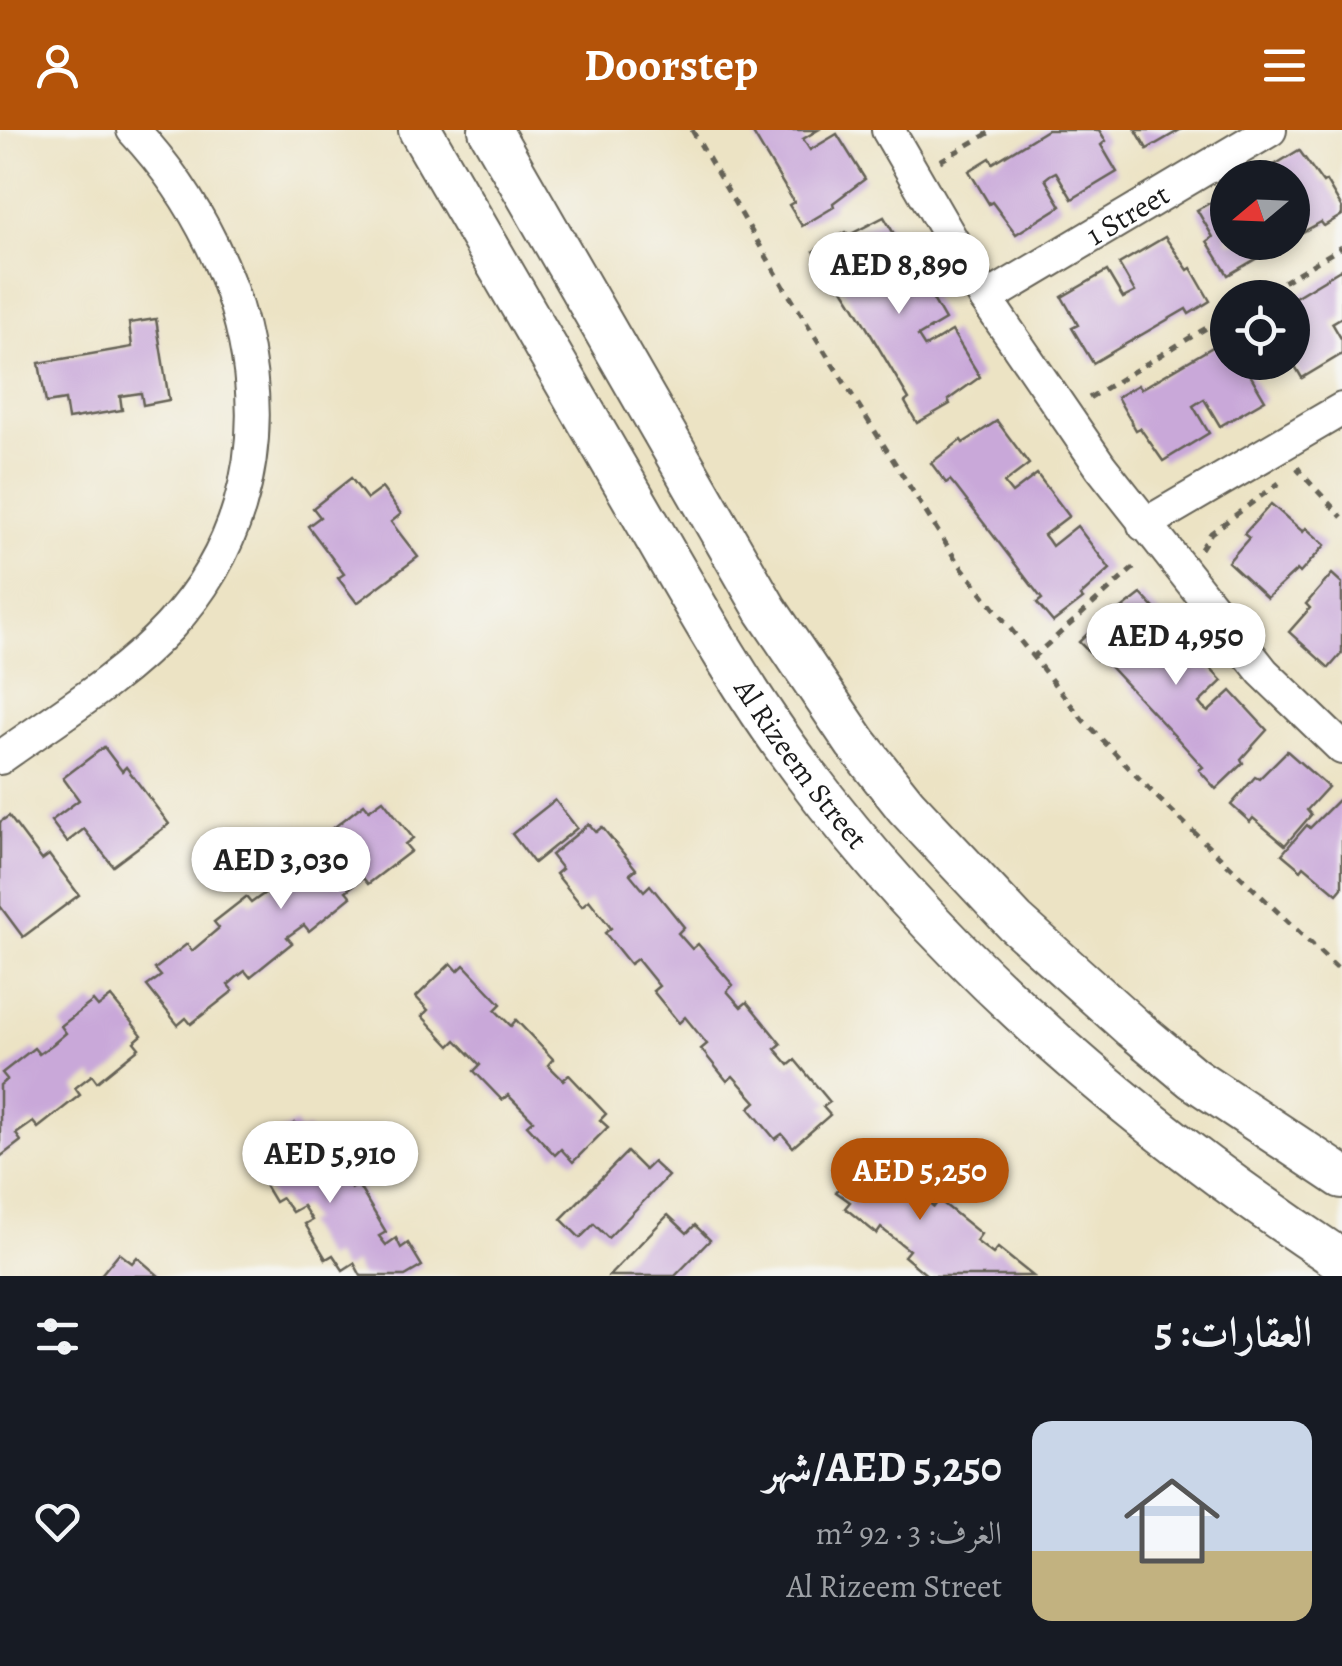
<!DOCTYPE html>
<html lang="ar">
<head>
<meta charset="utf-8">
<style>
	:root { --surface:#171b24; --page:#20242c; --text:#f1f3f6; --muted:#9ea1a6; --line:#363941; --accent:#b45309 }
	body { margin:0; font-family:Alegreya,Amiri,serif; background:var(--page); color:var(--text); direction:rtl; height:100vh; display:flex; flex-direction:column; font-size:38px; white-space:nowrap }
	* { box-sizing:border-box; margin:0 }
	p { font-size:32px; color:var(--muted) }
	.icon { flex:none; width:55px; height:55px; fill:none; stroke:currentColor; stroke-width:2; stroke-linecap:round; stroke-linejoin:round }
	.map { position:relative; height:1146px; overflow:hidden; direction:ltr }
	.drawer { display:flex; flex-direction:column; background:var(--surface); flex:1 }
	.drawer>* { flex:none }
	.needle { width:65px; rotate:251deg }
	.buttons { position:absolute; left:1210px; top:30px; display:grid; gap:20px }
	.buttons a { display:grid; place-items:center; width:100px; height:100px; border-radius:50%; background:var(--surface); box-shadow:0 5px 15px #0003; font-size:50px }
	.price { position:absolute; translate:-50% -85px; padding:0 22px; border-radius:35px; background:#fff; color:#222; font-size:32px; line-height:65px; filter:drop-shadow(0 2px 5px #0008) }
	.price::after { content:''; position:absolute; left:50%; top:60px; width:30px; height:22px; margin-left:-15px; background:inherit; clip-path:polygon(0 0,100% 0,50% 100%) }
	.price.selected { background:var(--accent); color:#fff }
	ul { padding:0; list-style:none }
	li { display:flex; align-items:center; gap:30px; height:250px; padding:0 30px }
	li+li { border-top:2px solid var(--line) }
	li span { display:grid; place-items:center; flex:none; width:280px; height:200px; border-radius:20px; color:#555 }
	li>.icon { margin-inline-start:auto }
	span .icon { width:120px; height:120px; fill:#fffc; stroke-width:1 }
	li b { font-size:42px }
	h2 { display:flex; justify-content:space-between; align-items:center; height:120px; padding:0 30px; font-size:42px }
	header { display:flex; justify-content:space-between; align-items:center; height:130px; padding:0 30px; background:var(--accent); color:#fff; font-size:45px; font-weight:700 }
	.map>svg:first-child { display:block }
	.building { fill:#c9a8d9 }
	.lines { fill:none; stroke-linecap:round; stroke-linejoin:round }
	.minor-casing { stroke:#656257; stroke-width:36 }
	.tertiary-casing { stroke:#656257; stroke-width:46 }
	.path { stroke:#656257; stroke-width:5; stroke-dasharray:8 8; stroke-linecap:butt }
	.minor { stroke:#fff; stroke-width:32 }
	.tertiary { stroke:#fff; stroke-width:42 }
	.labels { text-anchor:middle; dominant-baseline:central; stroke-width:8; stroke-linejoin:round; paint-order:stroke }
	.street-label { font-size:30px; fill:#1c1c1c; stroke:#f6f6f2 }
</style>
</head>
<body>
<header><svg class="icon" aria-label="menu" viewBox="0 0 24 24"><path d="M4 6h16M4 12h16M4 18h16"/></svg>Doorstep<svg class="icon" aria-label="person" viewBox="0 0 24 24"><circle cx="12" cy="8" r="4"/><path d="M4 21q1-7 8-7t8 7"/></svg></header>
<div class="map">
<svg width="1342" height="1146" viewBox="0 0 1342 1146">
	<rect width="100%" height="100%" fill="#f6f6f2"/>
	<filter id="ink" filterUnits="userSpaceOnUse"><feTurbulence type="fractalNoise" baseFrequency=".01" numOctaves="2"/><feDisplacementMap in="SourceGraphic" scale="20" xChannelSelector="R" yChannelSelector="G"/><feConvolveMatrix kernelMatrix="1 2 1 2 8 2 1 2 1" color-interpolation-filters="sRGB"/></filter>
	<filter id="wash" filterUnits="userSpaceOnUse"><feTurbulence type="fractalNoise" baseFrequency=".0048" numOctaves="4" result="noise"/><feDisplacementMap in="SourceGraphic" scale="40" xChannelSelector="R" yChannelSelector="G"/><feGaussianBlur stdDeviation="2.25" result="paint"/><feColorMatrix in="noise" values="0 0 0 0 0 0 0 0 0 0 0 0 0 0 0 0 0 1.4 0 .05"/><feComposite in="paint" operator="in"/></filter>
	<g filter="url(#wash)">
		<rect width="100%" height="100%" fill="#ece3c4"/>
		<g id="blocks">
			<g class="building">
				<polygon points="751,0 818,0 803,9 810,20 837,4 865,49 833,73 834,77 802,96 789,75 794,72"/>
				<polygon points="1047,0 1099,0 1106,11 1101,15 1117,42 1072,69 1056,42 1050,45 1045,49 1061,76 1016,104 992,72 989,74 969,41 990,28 993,33"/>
				<polygon points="1136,0 1180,0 1147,19"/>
				<polygon points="1299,20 1323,53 1326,51 1342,78 1342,85 1324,96 1321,92 1292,108 1292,48 1253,48"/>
				<polygon points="1228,63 1228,112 1285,112 1228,145 1207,111 1213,107 1197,80"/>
				<polygon points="884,87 912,134 885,150 892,161 919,145 945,190 918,206 925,217 952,201 980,247 948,270 950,274 917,293 905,272 909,269 854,176 831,140 827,143 814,121 846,102 849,105"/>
				<polygon points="1165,107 1188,140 1191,138 1210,171 1189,184 1186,179 1093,233 1072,198 1078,195 1062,167 1107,141 1123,168 1135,162 1119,134"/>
				<polygon points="1342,139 1342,187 1332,193 1342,210 1342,224 1302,248 1292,231 1292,169"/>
				<polygon points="156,189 169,270 143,275 141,263 120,266 122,280 68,289 65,270 46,273 39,233 132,217 129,193"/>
				<polygon points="1228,208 1228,232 1251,232 1255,239 1249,243 1265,270 1220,296 1204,269 1193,276 1209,303 1163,331 1140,298 1136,300 1117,267 1138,255 1141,259"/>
				<polygon points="997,291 1029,334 1004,353 1012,363 1037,344 1069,386 1044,405 1048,410 1052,416 1077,396 1110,439 1080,466 1083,469 1053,492 1037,473 1042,469 956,357 950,350 946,353 931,333 961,310 963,313"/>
				<polygon points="351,348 367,369 382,358 401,384 391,392 418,427 357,473 338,448 344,444 308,396 320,387 313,378"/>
				<polygon points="1271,374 1303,402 1306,398 1325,415 1300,443 1297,440 1267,468 1228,432 1249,408 1244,404"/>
				<polygon points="1332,444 1342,453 1342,523 1329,538 1289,502 1310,478 1306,474"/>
				<polygon points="1141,464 1177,503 1155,524 1163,534 1186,513 1222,551 1199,573 1203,578 1208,582 1231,561 1267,600 1241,629 1243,633 1216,659 1199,640 1203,637 1174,605 1100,526 1097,530 1079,512 1107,485 1110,488"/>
				<polygon points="104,617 122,641 126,637 169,694 113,736 84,699 67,712 51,691 79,670 63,648"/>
				<polygon points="1287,621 1328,657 1307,680 1311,685 1285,715 1253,688 1250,692 1231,675 1255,647 1259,649"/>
				<polygon points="383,670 413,708 405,714 411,721 368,754 363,748 346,761 351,767 309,801 304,795 287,807 292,813 250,847 245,841 237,847 228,855 233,861 191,894 186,888 178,895 147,856 161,846 155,839 187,814 192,821 219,798 214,792 246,767 251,773 265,763 278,752 273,746 305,721 310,727 338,705 332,699 364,674 369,680"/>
				<polygon points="555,670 577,698 534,733 512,704"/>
				<polygon points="1338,670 1342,673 1342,758 1337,764 1304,736 1301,740 1282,724 1307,695 1310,698"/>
				<polygon points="9,686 42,730 49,725 79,765 23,807 0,776 0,692"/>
				<polygon points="589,694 596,702 602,697 636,739 630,744 644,761 650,755 684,797 678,803 692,819 698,814 733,855 727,861 741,877 747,872 781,914 775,919 789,935 795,930 830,972 823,977 830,985 793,1017 782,1004 775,1009 749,978 756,972 733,946 727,951 701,919 707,914 685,887 679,893 653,861 659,856 637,829 630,834 605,803 611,798 589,770 582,776 556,744 562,739 551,725"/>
				<polygon points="451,833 458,841 464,835 501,874 495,880 511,896 516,890 553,929 548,935 563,950 569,945 606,984 600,990 608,997 573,1032 561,1019 555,1025 527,995 533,990 508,965 502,970 474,941 480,935 456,910 450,916 422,886 428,880 416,867"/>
				<polygon points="111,867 142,905 134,912 139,918 97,952 92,945 75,958 80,965 38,998 33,992 16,1004 21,1011 0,1027 0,955 7,949 2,943 34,918 39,924 53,914 66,903 61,896 93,871 98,877"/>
				<polygon points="295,993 300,1002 307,998 321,1020 335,1044 328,1049 333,1057 346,1050 351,1059 358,1055 386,1102 379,1106 386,1115 396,1108 401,1118 408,1113 422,1136 405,1146 361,1146 354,1133 343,1140 333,1125 326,1129 305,1094 312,1090 303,1076 292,1082 282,1068 275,1072 254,1037 261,1033 252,1018"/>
				<polygon points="627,1022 645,1040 653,1032 668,1046 608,1108 594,1094 580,1108 561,1089"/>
				<polygon points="866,1022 874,1029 880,1023 922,1057 917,1063 934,1077 939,1070 981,1104 976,1111 993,1124 998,1118 1033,1146 928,1146 904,1126 909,1120 881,1098 877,1104 845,1078 850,1072 836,1062"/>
				<polygon points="668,1085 687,1103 695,1095 710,1110 675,1146 609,1146"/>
				<polygon points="119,1123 132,1133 137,1127 159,1146 100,1146"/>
			</g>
		</g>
	</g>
	<g filter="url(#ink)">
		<use href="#blocks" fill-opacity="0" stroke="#656257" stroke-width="2.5"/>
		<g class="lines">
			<g class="minor-casing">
				<g id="minor">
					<polyline points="888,0 986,169 1101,337 1263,542 1342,618"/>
					<path id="s1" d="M986,169L1270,0"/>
					<polyline points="1144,395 1342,279"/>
					<path d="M0,628C57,587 121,549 169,497C307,349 260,136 133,0"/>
				</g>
			</g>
			<g class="tertiary-casing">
				<g id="tertiary">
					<path id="s2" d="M420,0C491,122 561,244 632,366C686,459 738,555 803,641C950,838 1138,997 1342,1131"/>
					<polyline points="490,0 766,480 856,613 906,676 1015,792 1132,897 1193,948 1342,1047"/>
				</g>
			</g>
			<g class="path">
				<polyline points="692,0 786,160 956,430 1083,590 1156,666 1342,843"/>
				<polyline points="940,31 994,0"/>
				<polyline points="1256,168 1342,117"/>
				<polyline points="1089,268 1228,185"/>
				<polyline points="1301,338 1298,340 1342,387"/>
				<polyline points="1201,419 1211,403 1279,353"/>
				<polyline points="1032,528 1138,434"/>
			</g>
			<use href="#minor" class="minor"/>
			<use href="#tertiary" class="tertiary"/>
		</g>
	</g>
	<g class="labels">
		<g class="street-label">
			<text stroke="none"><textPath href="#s1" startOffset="165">1 Street</textPath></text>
			<text stroke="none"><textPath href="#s2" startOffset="740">Al Rizeem Street</textPath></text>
		</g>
	</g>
</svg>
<div class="buttons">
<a><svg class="needle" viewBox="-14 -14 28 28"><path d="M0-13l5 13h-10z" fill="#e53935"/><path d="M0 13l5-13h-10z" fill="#9ea1a6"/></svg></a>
<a><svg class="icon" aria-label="locate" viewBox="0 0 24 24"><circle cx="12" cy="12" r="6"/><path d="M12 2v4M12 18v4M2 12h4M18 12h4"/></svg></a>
</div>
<b class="price" style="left:899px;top:187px">AED 8,890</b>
<b class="price" style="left:1176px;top:558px">AED 4,950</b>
<b class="price" style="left:281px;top:782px">AED 3,030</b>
<b class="price" style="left:330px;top:1076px">AED 5,910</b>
<b class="price selected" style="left:920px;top:1093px">AED 5,250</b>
</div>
<section class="drawer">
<h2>العقارات: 5<svg class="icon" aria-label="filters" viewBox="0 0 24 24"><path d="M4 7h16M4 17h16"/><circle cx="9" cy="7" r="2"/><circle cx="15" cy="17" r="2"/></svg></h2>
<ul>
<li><span style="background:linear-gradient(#c9d6e8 65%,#c2b280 0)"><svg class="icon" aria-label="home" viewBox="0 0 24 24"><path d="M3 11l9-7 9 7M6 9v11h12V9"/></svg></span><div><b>AED 5,250/شهر</b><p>الغرف: 3 · 92 m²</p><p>Al Rizeem Street</p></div><svg class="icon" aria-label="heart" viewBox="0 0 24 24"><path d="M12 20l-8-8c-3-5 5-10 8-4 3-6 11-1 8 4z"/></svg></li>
</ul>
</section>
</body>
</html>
